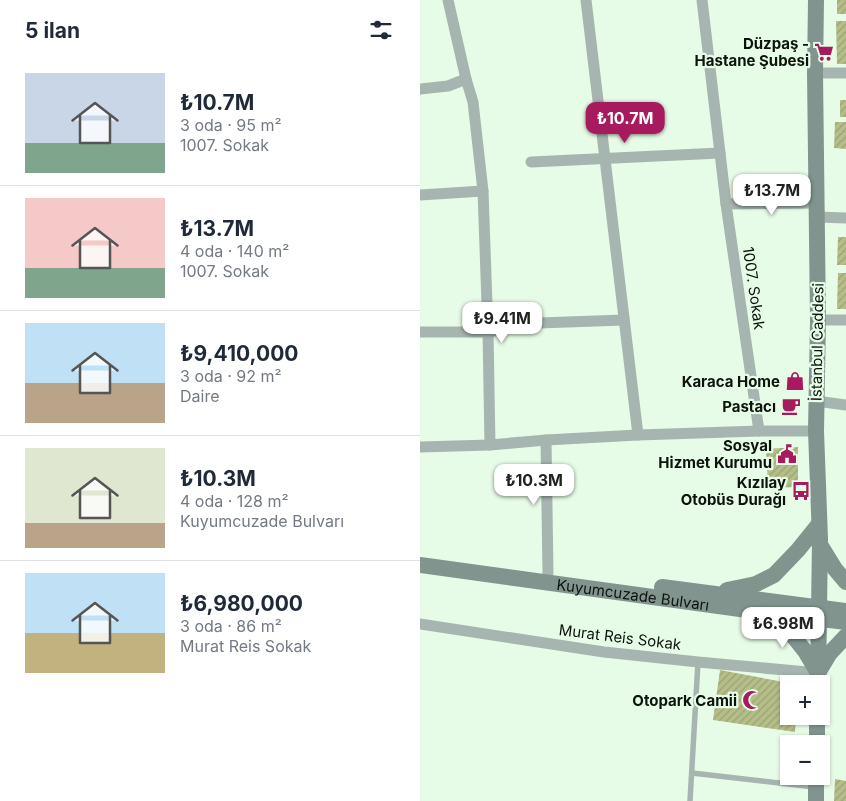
<!DOCTYPE html>
<html lang="tr">
<head>
<meta charset="utf-8">
<style>
	:root { --surface:#fff; --page:#f2f2f3; --text:#1f2937; --muted:#747a83; --line:#e0e1e3; --accent:#a71a5d }
	body { margin:0; font-family:Inter,sans-serif; background:var(--page); color:var(--text); height:100vh; display:flex; flex-direction:column; font-size:19px; white-space:nowrap }
	* { box-sizing:border-box; margin:0 }
	p { font-size:16px; color:var(--muted) }
	.icon { flex:none; width:28px; height:28px; fill:none; stroke:currentColor; stroke-width:2; stroke-linecap:round; stroke-linejoin:round }
	.map { position:relative; flex:1; overflow:hidden }
	.sheet { display:flex; flex-direction:column; background:var(--surface); width:420px }
	.sheet>* { flex:none }
	.fabs { position:absolute; left:360px; top:675px; display:grid; gap:10px }
	.fabs a { display:grid; place-items:center; width:50px; height:50px; border-radius:0px; background:var(--surface); box-shadow:0 1px 4px #0004; font-size:25px }
	.price { position:absolute; translate:-50% -42px; padding:0 11px; border-radius:10px; background:#fff; color:#222; font-size:16px; line-height:32px; filter:drop-shadow(0 1px 2px #0008) }
	.price::after { content:''; position:absolute; left:50%; top:30px; width:15px; height:11px; margin-left:-8px; background:inherit; clip-path:polygon(0 0,100% 0,50% 100%) }
	.price.current { background:var(--accent); color:#fff }
	ul { padding:0; list-style:none }
	li { display:flex; align-items:center; gap:15px; height:125px; padding:0 25px }
	li+li { border-top:1px solid var(--line) }
	li span { display:grid; place-items:center; flex:none; width:140px; height:100px; border-radius:0px; color:#555 }
	li>.icon { margin-inline-start:auto }
	span .icon { width:60px; height:60px; fill:#fffc; stroke-width:1 }
	li b { font-size:21px }
	h2 { display:flex; justify-content:space-between; align-items:center; height:60px; padding:0 25px; font-size:21px }
	main { display:flex; flex:1; min-height:0 }
	.map>svg:first-child { display:block }
	.building { fill:url(#building-hatch) }
	.lines { fill:none; stroke-linecap:round; stroke-linejoin:round }
	.service { stroke:#a7b5b0; stroke-width:5.5 }
	.minor { stroke:#a7b5b0; stroke-width:11 }
	.secondary { stroke:#81958e; stroke-width:16 }
	.labels { text-anchor:middle; dominant-baseline:central; stroke-width:4.5; stroke-linejoin:round; paint-order:stroke }
	.poi-label { font-size:15px; font-weight:bold; fill:#0c130c; stroke:#e7fce7; text-anchor:end }
	.street-label { font-size:15px; fill:#0c130c; stroke:#e7fce7 }
</style>
</head>
<body>
<main>
<section class="sheet">
<h2>5 ilan<svg class="icon" aria-label="filters" viewBox="0 0 24 24"><path d="M4 7h16M4 17h16"/><circle cx="9" cy="7" r="2"/><circle cx="15" cy="17" r="2"/></svg></h2>
<ul>
<li><span style="background:linear-gradient(#c9d6e8 70%,#7fa58c 0)"><svg class="icon" aria-label="home" viewBox="0 0 24 24"><path d="M3 11l9-7 9 7M6 9v11h12V9"/></svg></span><div><b>₺10.7M</b><p>3 oda · 95 m²</p><p>1007. Sokak</p></div></li>
<li><span style="background:linear-gradient(#f6c9c9 70%,#7fa58c 0)"><svg class="icon" aria-label="home" viewBox="0 0 24 24"><path d="M3 11l9-7 9 7M6 9v11h12V9"/></svg></span><div><b>₺13.7M</b><p>4 oda · 140 m²</p><p>1007. Sokak</p></div></li>
<li><span style="background:linear-gradient(#bfe0f5 60%,#b9a48a 0)"><svg class="icon" aria-label="home" viewBox="0 0 24 24"><path d="M3 11l9-7 9 7M6 9v11h12V9"/></svg></span><div><b>₺9,410,000</b><p>3 oda · 92 m²</p><p>Daire</p></div></li>
<li><span style="background:linear-gradient(#dfe7d0 75%,#b9a48a 0)"><svg class="icon" aria-label="home" viewBox="0 0 24 24"><path d="M3 11l9-7 9 7M6 9v11h12V9"/></svg></span><div><b>₺10.3M</b><p>4 oda · 128 m²</p><p>Kuyumcuzade Bulvarı</p></div></li>
<li><span style="background:linear-gradient(#bfe0f5 60%,#c2b280 0)"><svg class="icon" aria-label="home" viewBox="0 0 24 24"><path d="M3 11l9-7 9 7M6 9v11h12V9"/></svg></span><div><b>₺6,980,000</b><p>3 oda · 86 m²</p><p>Murat Reis Sokak</p></div></li>
</ul>
</section>
<div class="map">
<svg width="426" height="801" viewBox="0 0 426 801">
	<defs>
		<pattern id="building-hatch" width="6" height="6" patternUnits="userSpaceOnUse" patternTransform="scale(1.25)"><rect width="6" height="6" fill="#b5be88"/><path d="M-1 1l2-2M0 6l6-6M5 7l2-2" fill="none" stroke="#9aa274"/></pattern>
	</defs>
	<rect width="100%" height="100%" fill="#e7fce7"/>
	<g class="building">
		<rect x="417" y="0" width="9" height="14"/>
		<polygon points="416,21 426,21 426,64 417,64"/>
		<rect x="420" y="100" width="6" height="17"/>
		<polygon points="415,122 426,122 426,149 414,148"/>
		<polygon points="418,237 426,237 426,265 417,265"/>
		<polygon points="418,273 426,273 426,309 417,309"/>
		<polygon points="378,447 378,487 348,488 346,449"/>
		<polygon points="300,670 369,683 369,716 376,716 375,732 293,720"/>
		<polygon points="415,779 426,781 426,801 414,801"/>
	</g>
	<g class="lines">
		<g class="service">
			<polyline points="272,773 394,787"/>
			<polyline points="270,801 278,662"/>
		</g>
		<g class="minor">
			<polyline points="166,0 218,435"/>
			<polyline points="282,0 306,204 339,431"/>
			<polyline points="395,73 426,73"/>
			<polyline points="46,79 53,102 63,191 68,332 119,323 204,320"/>
			<polyline points="0,89 28,86 46,79 28,0"/>
			<polyline points="111,162 300,153"/>
			<polyline points="0,195 63,191"/>
			<polyline points="306,204 397,203"/>
			<polyline points="397,217 426,218"/>
			<polyline points="398,320 426,320"/>
			<polyline points="0,332 68,332 70,445"/>
			<polyline points="396,401 426,405"/>
			<polyline points="126,440 128,573"/>
			<polyline points="0,447 70,445 126,440 218,435 339,431 396,431"/>
			<polyline points="0,624 184,652 278,662 398,673"/>
		</g>
		<g class="secondary">
			<polyline points="396,0 395,73 398,320 396,431 400,539 398,684"/>
			<polyline points="399,543 415,569 426,582"/>
			<path id="s1" d="M0,565L342,612L426,622"/>
			<polyline points="242,587 426,611"/>
			<polyline points="307,590 336,584 354,575 378,550 399,524"/>
			<polyline points="343,613 369,631 385,651 398,673"/>
			<polyline points="398,673 410,653 426,636"/>
			<polyline points="397,744 397,716"/>
			<polyline points="396,801 396,776"/>
		</g>
	</g>
	<defs>
		<g id="supermarket-bare" transform="scale(1.5)"><path d="M-6-5.5h2.5l.6 2H6L4.5 2H-2.5L-4.4-4H-6ZM-1.5 3.2a1.3 1.3 0 1 0 .1 0ZM3 3.2a1.3 1.3 0 1 0 .1 0Z" fill="#a71a5d" stroke="#e7fce7" stroke-width="2.5" paint-order="stroke"/></g>
		<g id="shop-bare" transform="scale(1.5)"><path d="M-5-2.5h2.3a2.7 3.5 0 0 1 5.4 0H5L5.5 6h-11ZM-1.5-2.5h3a1.5 2.3 0 0 0-3 0Z" fill="#a71a5d" stroke="#e7fce7" stroke-width="2.5" paint-order="stroke"/></g>
		<g id="cafe-bare" transform="scale(1.5)"><path d="M-5.5-4.5H6V0H3Q3 3.5 0 3.5H-2.5Q-5.5 3.5-5.5 0ZM3-3.2v2h1.7v-2ZM-6 4.5H4V6H-6Z" fill="#a71a5d" stroke="#e7fce7" stroke-width="2.5" paint-order="stroke"/></g>
		<g id="civic-bare" transform="scale(1.5)"><path d="M-.6-6.5H3V-4.5H.6V-3L4-1V1h2V6H-6V1h2V-1L-.6-3ZM-1.2 2.5V6h2.4V2.5Z" fill="#a71a5d" stroke="#e7fce7" stroke-width="2.5" paint-order="stroke"/></g>
		<g id="bus-bare" transform="scale(1.5)"><path d="M-5-6H5V4H4V6H2V4H-2V6H-4V4H-5ZM-3.5-4V0h7V-4ZM-3.5 1.2v1.5H-2V1.2ZM2 1.2v1.5H3.5V1.2Z" fill="#a71a5d" stroke="#e7fce7" stroke-width="2.5" paint-order="stroke"/></g>
		<g id="mosque-bare" transform="scale(1.5)"><path d="M3.5-4.9A6 6 0 1 0 3.5 4.9A5 5 0 1 1 3.5-4.9Z" fill="#a71a5d" stroke="#e7fce7" stroke-width="2.5" paint-order="stroke"/></g>
	</defs>
	<g fill-rule="evenodd">
		<use href="#supermarket-bare" x="404" y="52"/>
		<use href="#shop-bare" x="375" y="381"/>
		<use href="#cafe-bare" x="371" y="406"/>
		<use href="#civic-bare" x="367" y="454"/>
		<use href="#bus-bare" x="381" y="491"/>
		<use href="#mosque-bare" x="332" y="700"/>
	</g>
	<g class="labels">
		<g class="poi-label">
			<text x="389" y="43">Düzpaş -<tspan x="389" dy="17">Hastane Şubesi</tspan></text>
			<text x="360" y="381">Karaca Home</text>
			<text x="356" y="406">Pastacı</text>
			<text x="352" y="445">Sosyal<tspan x="352" dy="17">Hizmet Kurumu</tspan></text>
			<text x="366" y="482">Kızılay<tspan x="366" dy="17">Otobüs Durağı</tspan></text>
			<text x="317" y="700">Otopark Camii</text>
		</g>
		<g class="street-label">
			<text transform="translate(334 288) rotate(82)">1007. Sokak</text>
			<text transform="translate(397 342) rotate(-89)">İstanbul Caddesi</text>
			<text stroke="none"><textPath href="#s1" startOffset="215">Kuyumcuzade Bulvarı</textPath></text>
			<text transform="translate(200 637) rotate(7)">Murat Reis Sokak</text>
		</g>
	</g>
</svg>
<div class="fabs">
<a>+</a>
<a>−</a>
</div>
<b class="price current" style="left:205px;top:144px">₺10.7M</b>
<b class="price" style="left:352px;top:216px">₺13.7M</b>
<b class="price" style="left:82px;top:344px">₺9.41M</b>
<b class="price" style="left:114px;top:506px">₺10.3M</b>
<b class="price" style="left:363px;top:649px">₺6.98M</b>
</div>
</main>
</body>
</html>
